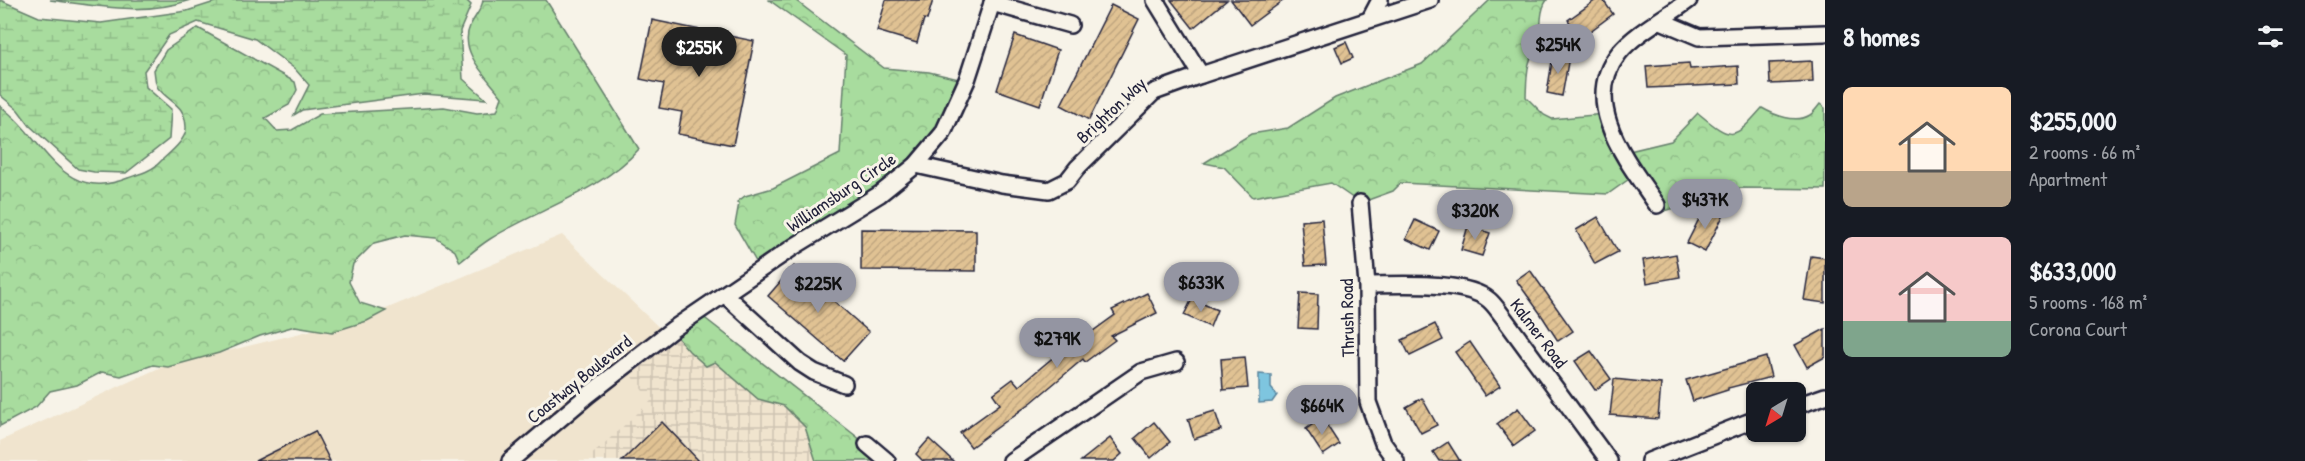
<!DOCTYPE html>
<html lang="en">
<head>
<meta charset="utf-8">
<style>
	:root { --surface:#171b24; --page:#242831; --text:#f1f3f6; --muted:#9ea1a6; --accent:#9495a2 }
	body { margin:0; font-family:"Patrick Hand",sans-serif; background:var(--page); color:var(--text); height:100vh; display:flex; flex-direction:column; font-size:22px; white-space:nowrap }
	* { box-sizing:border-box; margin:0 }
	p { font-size:20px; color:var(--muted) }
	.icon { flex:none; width:33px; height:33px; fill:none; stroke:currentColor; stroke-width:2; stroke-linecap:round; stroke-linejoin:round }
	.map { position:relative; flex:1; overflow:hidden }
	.details { display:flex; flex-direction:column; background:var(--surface); width:480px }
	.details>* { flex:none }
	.needle { width:39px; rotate:218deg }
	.controls { position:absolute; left:1746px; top:382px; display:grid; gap:12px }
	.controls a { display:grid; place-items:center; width:60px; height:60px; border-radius:9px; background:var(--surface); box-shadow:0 2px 4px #0004; font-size:30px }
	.price { position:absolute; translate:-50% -51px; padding:0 14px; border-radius:21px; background:var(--accent); color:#111; font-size:20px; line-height:39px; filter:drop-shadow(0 2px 3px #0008) }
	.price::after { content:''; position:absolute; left:50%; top:36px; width:18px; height:14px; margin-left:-9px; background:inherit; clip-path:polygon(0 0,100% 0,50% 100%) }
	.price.selected { background:#222; color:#fff }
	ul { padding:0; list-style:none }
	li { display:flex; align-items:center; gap:18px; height:150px; padding:0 18px }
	li span { display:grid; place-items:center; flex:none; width:168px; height:120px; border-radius:9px; color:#555 }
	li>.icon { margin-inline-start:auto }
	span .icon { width:72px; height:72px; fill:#fffc; stroke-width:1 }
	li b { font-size:26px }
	h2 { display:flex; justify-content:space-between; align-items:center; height:72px; padding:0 18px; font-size:26px }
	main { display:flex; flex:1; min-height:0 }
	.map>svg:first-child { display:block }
	.built { fill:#f0e4ce }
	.industrial { fill:url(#industrial-grid) }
	.forest { fill:url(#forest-crowns); stroke:#657f6c; stroke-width:1.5 }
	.wetland { fill:url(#wetland-marsh); stroke:#657f6c; stroke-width:1.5 }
	.water { fill:#7ec5df; stroke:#59849d; stroke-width:1.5 }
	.building { fill:url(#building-hatch); stroke:#22223b; stroke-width:1.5 }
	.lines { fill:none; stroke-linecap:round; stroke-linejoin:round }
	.street-casing { stroke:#22223b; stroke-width:20 }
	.street { stroke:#f7f3e8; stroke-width:15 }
	.labels { text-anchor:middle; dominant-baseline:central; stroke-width:6; stroke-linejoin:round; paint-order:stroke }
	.street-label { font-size:18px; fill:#22223b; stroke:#f7f3e8 }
</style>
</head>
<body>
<main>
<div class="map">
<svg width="1825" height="461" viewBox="0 0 1825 461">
	<defs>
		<pattern id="industrial-grid" width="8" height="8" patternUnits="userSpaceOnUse" patternTransform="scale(1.5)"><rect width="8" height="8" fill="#f0e4ce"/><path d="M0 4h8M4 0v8" fill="none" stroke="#cec3b2"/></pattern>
		<pattern id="forest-crowns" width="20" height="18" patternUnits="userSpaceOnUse" patternTransform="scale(1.5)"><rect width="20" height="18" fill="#a8dc9e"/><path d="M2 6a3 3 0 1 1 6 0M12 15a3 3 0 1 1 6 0" fill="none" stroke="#90bc89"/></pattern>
		<pattern id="wetland-marsh" width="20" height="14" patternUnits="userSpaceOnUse" patternTransform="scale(1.5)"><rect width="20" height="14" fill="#a8dc9e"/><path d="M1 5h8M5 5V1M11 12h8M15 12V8" fill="none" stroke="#90bc89"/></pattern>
		<pattern id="building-hatch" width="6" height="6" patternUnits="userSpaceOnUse" patternTransform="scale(1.5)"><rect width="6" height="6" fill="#e0c293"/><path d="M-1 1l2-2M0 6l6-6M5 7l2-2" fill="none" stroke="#c0a680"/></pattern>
	</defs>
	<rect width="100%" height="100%" fill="#f7f3e8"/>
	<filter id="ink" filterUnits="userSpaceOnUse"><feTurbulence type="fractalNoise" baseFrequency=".0167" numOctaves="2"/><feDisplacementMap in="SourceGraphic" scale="12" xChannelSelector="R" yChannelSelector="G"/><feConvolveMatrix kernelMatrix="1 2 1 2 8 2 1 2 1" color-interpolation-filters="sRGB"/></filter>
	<g filter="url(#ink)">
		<polygon class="built" points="562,235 799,461 0,461 0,441 159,368 369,316"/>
		<polygon class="industrial" points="672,330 715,362 758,399 784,406 805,427 816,461 585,461 651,401 625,368"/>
		<g class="forest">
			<path d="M50,0H190C144,16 97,6 50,0Z"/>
			<path d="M483,0H546L639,149C602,191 536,210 490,239C479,246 470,254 460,262L455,251L436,238L405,235L374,243L353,264L349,282L360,303L386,311L367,321L332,332L295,326L260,336L219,353L168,367L153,365L121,376L102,372L77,385L50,391L36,407L0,426V106C45,138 60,205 128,178C139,174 152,171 160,162C169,153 187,140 186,127C185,104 171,104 158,88C155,84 155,76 154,70L166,50L198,28L295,82L297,90L289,105L265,118L277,131L292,130L320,114L444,107L477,113L497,111L502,97C488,78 458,52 470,26C474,17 482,10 483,0Z"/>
			<polygon points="769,0 795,0 884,68 929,72 963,80 923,156 759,267 735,225 739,203 737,202 745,196 773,188 840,154 846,55"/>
			<path d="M1490,0H1547C1540,9 1540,27 1542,38C1526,61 1527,70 1526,97L1544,115L1552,119L1604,114L1621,153L1671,141L1698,113C1732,141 1733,141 1762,108C1774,115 1796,124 1810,115C1813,113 1817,108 1820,104L1825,108V189L1740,188L1662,212L1632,177L1608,194L1401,183L1393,191L1360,203L1331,183L1253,197L1224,167L1204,163L1251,134L1288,128L1335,98L1422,64Z"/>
			<polygon points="697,312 856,436 884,461 816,461 805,427 784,406 758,399 715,362 706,366 689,351 672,331"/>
		</g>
		<polygon class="wetland" points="0,0 39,17 101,23 187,11 221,0 466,0 471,5 460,31 463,79 486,99 424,94 302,110 294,115 309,85 295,69 255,39 198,22 169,35 144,71 146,87 171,109 169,139 126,173 94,172 78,169 30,126 18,110 0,95"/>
		<polygon class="water" points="1259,374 1271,375 1271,388 1277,395 1272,402 1259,403"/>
		<g class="building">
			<polygon points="886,0 933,0 927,20 924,19 917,43 877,31"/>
			<polygon points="1171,0 1227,0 1193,28"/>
			<polygon points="1231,0 1284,0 1250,25"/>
			<polygon points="1596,0 1603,0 1613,14 1581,38 1568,20"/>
			<polygon points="1111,5 1139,19 1089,120 1061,105"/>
			<polygon points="652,20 754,41 733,145 678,134 682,112 659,108 664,84 640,79"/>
			<polygon points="1015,35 1058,50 1040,105 997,90"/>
			<polygon points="1346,42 1353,58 1342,63 1335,47"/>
			<polygon points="1553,55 1569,57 1562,96 1547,93"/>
			<polygon points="1812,61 1813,82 1770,84 1769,63"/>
			<polygon points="1689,63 1690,69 1738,66 1739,84 1648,88 1646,66"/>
			<polygon points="1705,207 1723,216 1705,252 1687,243"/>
			<polygon points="1598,217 1618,252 1595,264 1576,230"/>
			<polygon points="1322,219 1326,265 1305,266 1301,221"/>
			<polygon points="1415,220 1439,231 1430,250 1406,239"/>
			<polygon points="1468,226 1490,233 1482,256 1461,250"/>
			<polygon points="861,229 976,230 976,271 861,270"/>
			<polygon points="1676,254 1680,277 1647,283 1643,260"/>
			<polygon points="1811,256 1825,258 1825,303 1804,300"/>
			<polygon points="794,266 869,332 843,361 768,296"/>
			<polygon points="1530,270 1573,331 1558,341 1540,313 1516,280"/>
			<polygon points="1147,293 1157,313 1111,336 1115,340 1085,362 1083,359 1032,402 971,447 960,433 1000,404 993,394 1013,379 1019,386 1056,355 1057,357 1115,315 1112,310"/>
			<polygon points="1300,293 1318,294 1317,329 1298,328"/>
			<polygon points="1192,299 1217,310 1210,327 1184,315"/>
			<polygon points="1435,324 1443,340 1410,356 1402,340"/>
			<polygon points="1825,329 1825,357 1807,367 1795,345"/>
			<polygon points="1470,342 1500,386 1485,396 1455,352"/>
			<polygon points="1591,351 1611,379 1595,390 1575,361"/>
			<polygon points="1245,357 1248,388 1223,390 1221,359"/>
			<polygon points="1766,357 1771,377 1728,388 1728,390 1693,401 1686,380"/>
			<polygon points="1614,379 1661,384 1658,419 1610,415"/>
			<polygon points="1422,398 1437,425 1421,433 1406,407"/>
			<polygon points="1518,408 1535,431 1514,446 1497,424"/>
			<polygon points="1215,411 1221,430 1194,439 1188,419"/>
			<polygon points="1322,418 1339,444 1323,455 1306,429"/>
			<polygon points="662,422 699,461 622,461"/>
			<polygon points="1154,422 1170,442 1151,458 1135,438"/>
			<polygon points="315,431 330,461 255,461"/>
			<polygon points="1110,438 1122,454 1114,461 1081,461"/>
			<polygon points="929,439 953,461 923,461 916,454"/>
			<polygon points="1448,442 1460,461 1439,461 1433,452"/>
		</g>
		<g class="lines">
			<g class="street-casing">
				<g id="street">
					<polyline points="1155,0 1201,75"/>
					<polyline points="992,3 1070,25"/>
					<polyline points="1370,19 1380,0"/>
					<polyline points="1661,21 1699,37 1825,33"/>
					<polyline points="916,165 1002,184 1049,190 1067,181 1078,167 1154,92 1201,75 1430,0"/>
					<polyline points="1360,203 1367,285 1368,402 1383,443 1396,461"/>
					<path d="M1657,205C1628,162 1579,104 1619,53C1635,33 1668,16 1689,0"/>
					<path d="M1367,285C1397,285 1466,280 1489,300C1495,305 1499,312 1504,318L1609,461"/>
					<polyline points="725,295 800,363 814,372 844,384"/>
					<polyline points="1796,406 1825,396"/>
					<polyline points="867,444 887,461"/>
					<polyline points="510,461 588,395 673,329 795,246 880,194 916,165 943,133 967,80 993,0"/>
					<polyline points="1011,461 1141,372 1176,362"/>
					<polyline points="1649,461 1756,419"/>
				</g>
			</g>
			<use href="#street" class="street"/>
		</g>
	</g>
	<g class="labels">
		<g class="street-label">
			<text transform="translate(1111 110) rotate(-43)">Brighton Way</text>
			<text transform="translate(841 192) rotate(-34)">Williamsburg Circle</text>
			<text transform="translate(1347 318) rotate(-91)">Thrush Road</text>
			<text transform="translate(1539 333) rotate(53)">Kalmer Road</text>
			<text transform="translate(579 379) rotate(-39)">Coastway Boulevard</text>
		</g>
	</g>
</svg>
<div class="controls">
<a><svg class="needle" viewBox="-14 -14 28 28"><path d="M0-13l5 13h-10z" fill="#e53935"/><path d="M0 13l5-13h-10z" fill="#9ea1a6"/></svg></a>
</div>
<b class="price" style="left:1558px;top:75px">$254K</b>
<b class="price selected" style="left:699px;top:78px">$255K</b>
<b class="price" style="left:1705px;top:230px">$437K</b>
<b class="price" style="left:1475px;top:241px">$320K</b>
<b class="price" style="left:1201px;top:313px">$633K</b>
<b class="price" style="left:818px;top:314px">$225K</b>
<b class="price" style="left:1057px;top:369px">$279K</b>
<b class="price" style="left:1322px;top:436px">$664K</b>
</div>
<section class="details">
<h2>8 homes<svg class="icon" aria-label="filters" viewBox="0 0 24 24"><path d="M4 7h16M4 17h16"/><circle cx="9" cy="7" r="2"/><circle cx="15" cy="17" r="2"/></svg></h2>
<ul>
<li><span style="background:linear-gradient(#ffd9b3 70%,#b9a48a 0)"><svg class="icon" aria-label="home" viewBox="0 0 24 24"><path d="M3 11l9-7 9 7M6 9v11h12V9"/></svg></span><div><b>$255,000</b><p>2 rooms · 66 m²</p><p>Apartment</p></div></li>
<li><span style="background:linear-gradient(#f6c9c9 70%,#7fa58c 0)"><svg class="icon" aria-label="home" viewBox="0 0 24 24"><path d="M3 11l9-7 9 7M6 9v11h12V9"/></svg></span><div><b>$633,000</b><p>5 rooms · 168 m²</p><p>Corona Court</p></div></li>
</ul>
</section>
</main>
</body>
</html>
